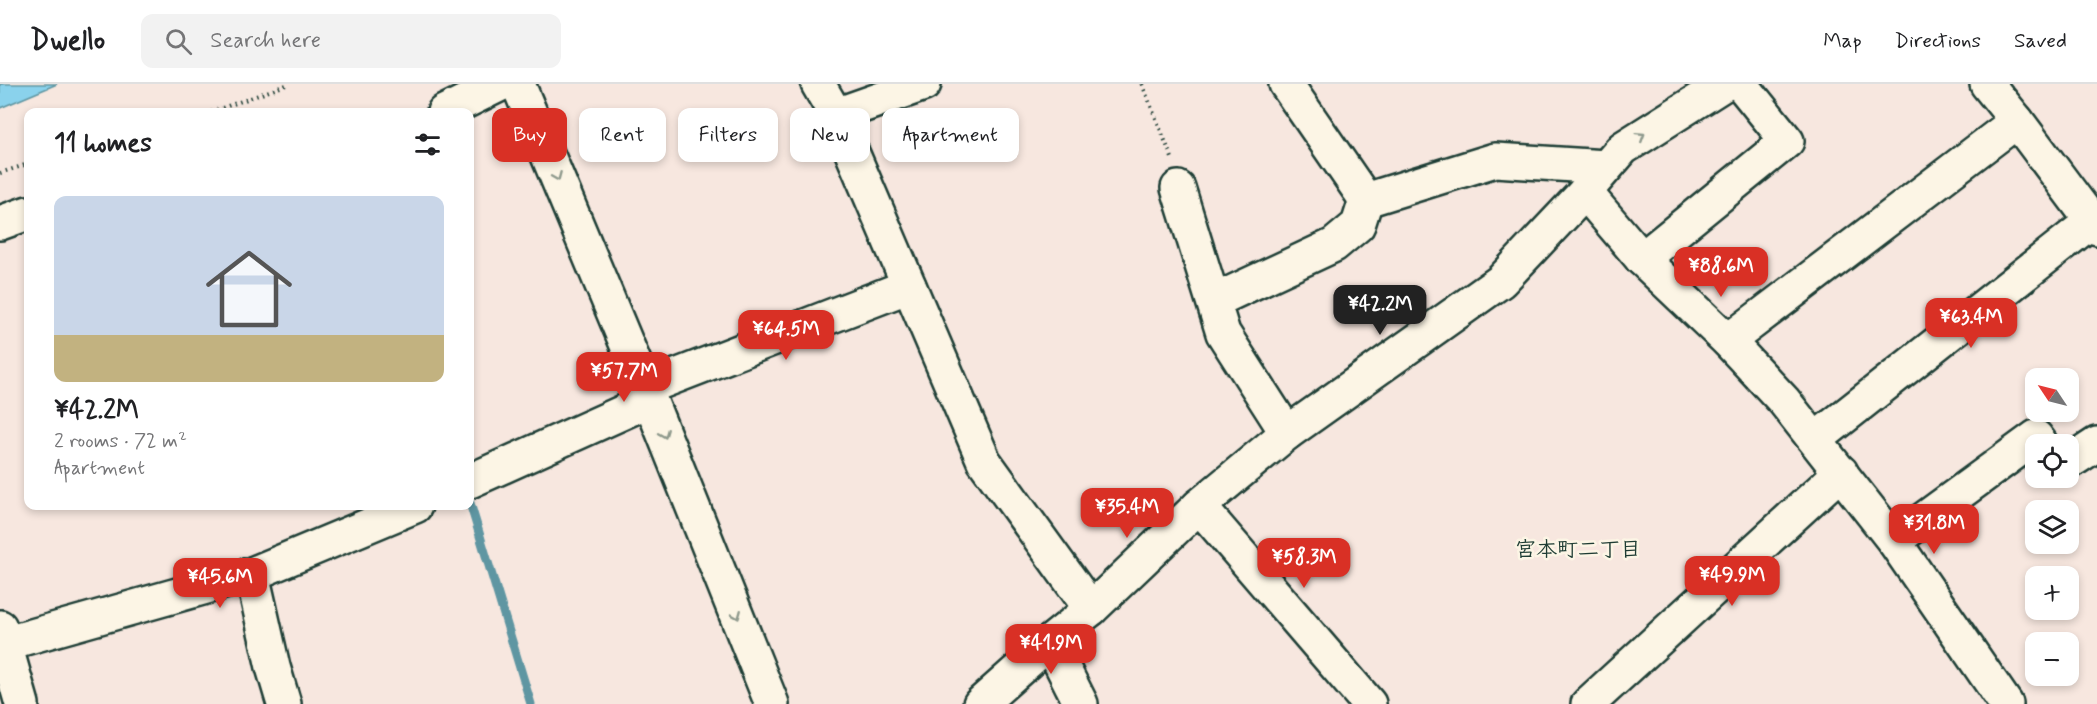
<!DOCTYPE html>
<html lang="en">
<head>
<meta charset="utf-8">
<style>
	:root { --surface:#fff; --page:#f2f2f2; --text:#202124; --muted:#757577; --line:#e0e0e0; --accent:#d93025 }
	body { margin:0; font-family:Mynerve,"Klee One",sans-serif; background:var(--page); color:var(--text); height:100vh; display:flex; flex-direction:column; font-size:22px; white-space:nowrap }
	* { box-sizing:border-box; margin:0 }
	p { font-size:20px; color:var(--muted) }
	.icon { flex:none; width:33px; height:33px; fill:none; stroke:currentColor; stroke-width:2; stroke-linecap:round; stroke-linejoin:round }
	.map { position:relative; flex:1; overflow:hidden }
	.sheet { position:absolute; left:24px; top:24px; width:450px; height:402px; display:flex; flex-direction:column; background:var(--surface); border-radius:12px; box-shadow:0 3px 9px #0003 }
	.sheet>* { flex:none }
	.top-card { position:absolute; left:492px; top:24px; width:570px; height:54px; display:flex; gap:12px }
	.needle { width:39px; rotate:305deg }
	.tools { position:absolute; left:2025px; top:284px; display:grid; gap:12px }
	.tools a { display:grid; place-items:center; width:54px; height:54px; border-radius:12px; background:var(--surface); box-shadow:0 3px 9px #0003; font-size:30px }
	.price { position:absolute; translate:-50% -51px; padding:0 14px; border-radius:12px; background:var(--accent); color:#fff; font-size:20px; line-height:39px; filter:drop-shadow(0 2px 3px #0008) }
	.price::after { content:''; position:absolute; left:50%; top:36px; width:18px; height:14px; margin-left:-9px; background:inherit; clip-path:polygon(0 0,100% 0,50% 100%) }
	.price.selected { background:#222; color:#fff }
	ul { padding:0; list-style:none }
	li { display:grid; align-content:center; gap:12px; height:318px; padding:0 30px }
	li span { display:grid; place-items:center; height:186px; border-radius:12px; color:#555 }
	li>.icon { margin-inline-start:auto }
	span .icon { width:108px; height:108px; fill:#fffc; stroke-width:1 }
	li b { font-size:26px }
	h2 { display:flex; justify-content:space-between; align-items:center; height:72px; padding:0 30px; font-size:26px }
	.tag { padding:0 21px; border-radius:12px; background:var(--surface); box-shadow:0 3px 9px #0003; font-size:21px; line-height:54px }
	.tag.selected { background:var(--accent); color:#fff }
	header { display:flex; align-items:center; gap:36px; box-sizing:border-box; height:84px; padding:0 30px; background:var(--surface); border-bottom:2px solid var(--line) }
	header strong { font-size:28px }
	nav { display:flex; gap:33px; margin-inline-start:auto; font-size:21px }
	.search { width:420px; height:54px; background:var(--page); display:flex; align-items:center; gap:15px; box-sizing:border-box; padding:0 21px; border-radius:12px; color:var(--muted); font-size:22px }
	.map>svg:first-child { display:block }
	.water { fill:#8ad2ec; stroke:#5f96a2; stroke-width:1.5 }
	.lines { fill:none; stroke-linecap:round; stroke-linejoin:round }
	.stream { stroke:#5f96a2; stroke-width:9 }
	.minor-casing { stroke:#1f3d34; stroke-width:38 }
	.major-casing { stroke:#1f3d34; stroke-width:38 }
	.path { stroke:#1f3d34; stroke-width:4; stroke-dasharray:1.5 4.5; stroke-linecap:butt }
	.minor { stroke:#fcf5e5; stroke-width:33 }
	.major { stroke:#fcf5e5; stroke-width:33 }
	.oneway { stroke:#8e998c }
	.labels { text-anchor:middle; dominant-baseline:central; stroke-width:5; stroke-linejoin:round; paint-order:stroke }
	.neighbourhood-label { font-size:21px; font-weight:bold; fill:#1f3d34; stroke:#fcf5e5 }
</style>
</head>
<body>
<header>
<strong>Dwello</strong>
<div class="search"><svg class="icon" aria-label="search" viewBox="0 0 24 24"><circle cx="10" cy="10" r="6"/><path d="M15 15l6 6"/></svg>Search here</div>
<nav><a>Map</a><a>Directions</a><a>Saved</a></nav>
</header>
<div class="map">
<svg width="2097" height="620" viewBox="0 0 2097 620">
	<rect width="100%" height="100%" fill="#f7e7df"/>
	<filter id="ink" filterUnits="userSpaceOnUse"><feTurbulence type="fractalNoise" baseFrequency=".0167" numOctaves="2"/><feDisplacementMap in="SourceGraphic" scale="12" xChannelSelector="R" yChannelSelector="G"/><feConvolveMatrix kernelMatrix="1 2 1 2 8 2 1 2 1" color-interpolation-filters="sRGB"/></filter>
	<g filter="url(#ink)">
		<polygon class="water" points="0,0 57,0 0,24"/>
		<g class="lines">
			<polyline class="stream" points="470,419 531,620"/>
			<g class="minor-casing">
				<g id="minor">
					<polyline points="518,0 650,316 772,620"/>
					<polyline points="818,0 836,31"/>
					<polyline points="924,0 836,31 984,377 1091,525"/>
					<polyline points="1286,0 1366,116 1495,76 1606,83"/>
					<polyline points="1987,0 2017,37 2097,144"/>
					<polyline points="1178,104 1223,249 1287,349"/>
					<polyline points="1585,108 1642,175 1728,257 1784,317 1894,457 2006,620"/>
					<polyline points="1642,175 1787,57 1741,0"/>
					<polyline points="1214,217 1334,161 1358,141 1366,116"/>
					<polyline points="1728,257 2017,37"/>
					<polyline points="645,304 909,202"/>
					<polyline points="1816,355 2097,133"/>
					<polyline points="2068,379 2097,360"/>
					<polyline points="470,397 650,316"/>
					<polyline points="1199,422 1369,620"/>
					<polyline points="1894,457 2036,353 2041,360"/>
					<polyline points="252,490 273,583 284,620"/>
					<polyline points="0,543 22,620"/>
					<polyline points="1050,558 1081,620"/>
					<polyline points="0,561 252,490 415,422"/>
					<polyline points="980,620 1050,558 1091,525 1199,422 1287,349 1501,197 1585,108 1623,64 1724,0"/>
					<polyline points="1588,620 1841,388"/>
				</g>
			</g>
			<g class="major-casing">
				<g id="major">
					<polyline points="444,28 501,0"/>
					<polyline points="0,139 28,129"/>
				</g>
			</g>
			<g class="path">
				<polyline points="1142,0 1172,74"/>
				<polyline points="211,28 289,0"/>
				<polyline points="0,89 28,80"/>
			</g>
			<use href="#minor" class="minor"/>
			<use href="#major" class="major"/>
		</g>
		<defs><path id="oneway-chevron" d="M-2-3.5L2.5 0L-2 3.5" fill="none" stroke-width="1.6" stroke-linecap="round" stroke-linejoin="round" transform="scale(1.5)"/></defs>
		<g class="oneway">
			<use href="#oneway-chevron" transform="translate(1641 52) rotate(-32)"/>
			<use href="#oneway-chevron" transform="translate(557 93) rotate(67)"/>
			<use href="#oneway-chevron" transform="translate(664 350) rotate(68)"/>
			<use href="#oneway-chevron" transform="translate(737 531) rotate(68)"/>
		</g>
	</g>
	<g class="labels">
		<g class="neighbourhood-label">
			<text x="1578" y="466">宮本町二丁目</text>
		</g>
	</g>
</svg>
<div class="tools">
<a><svg class="needle" viewBox="-14 -14 28 28"><path d="M0-13l5 13h-10z" fill="#e53935"/><path d="M0 13l5-13h-10z" fill="#757577"/></svg></a>
<a><svg class="icon" aria-label="locate" viewBox="0 0 24 24"><circle cx="12" cy="12" r="6"/><path d="M12 2v4M12 18v4M2 12h4M18 12h4"/></svg></a>
<a><svg class="icon" aria-label="layers" viewBox="0 0 24 24"><path d="M12 4l9 5-9 5-9-5zM3 14l9 5 9-5"/></svg></a>
<a>+</a>
<a>−</a>
</div>
<b class="price" style="left:1721px;top:214px">¥88.6M</b>
<b class="price selected" style="left:1380px;top:252px">¥42.2M</b>
<b class="price" style="left:1971px;top:265px">¥63.4M</b>
<b class="price" style="left:786px;top:277px">¥64.5M</b>
<b class="price" style="left:624px;top:319px">¥57.7M</b>
<b class="price" style="left:1127px;top:455px">¥35.4M</b>
<b class="price" style="left:1934px;top:471px">¥31.8M</b>
<b class="price" style="left:1304px;top:505px">¥58.3M</b>
<b class="price" style="left:1732px;top:523px">¥49.9M</b>
<b class="price" style="left:220px;top:525px">¥45.6M</b>
<b class="price" style="left:1051px;top:591px">¥41.9M</b>
<div class="top-card">
<a class="tag selected">Buy</a>
<a class="tag">Rent</a>
<a class="tag">Filters</a>
<a class="tag">New</a>
<a class="tag">Apartment</a>
</div>
<section class="sheet">
<h2>11 homes<svg class="icon" aria-label="filters" viewBox="0 0 24 24"><path d="M4 7h16M4 17h16"/><circle cx="9" cy="7" r="2"/><circle cx="15" cy="17" r="2"/></svg></h2>
<ul>
<li><span style="background:linear-gradient(#c9d6e8 75%,#c2b280 0)"><svg class="icon" aria-label="home" viewBox="0 0 24 24"><path d="M3 11l9-7 9 7M6 9v11h12V9"/></svg></span><div><b>¥42.2M</b><p>2 rooms · 72 m²</p><p>Apartment</p></div></li>
</ul>
</section>
</div>
</body>
</html>
